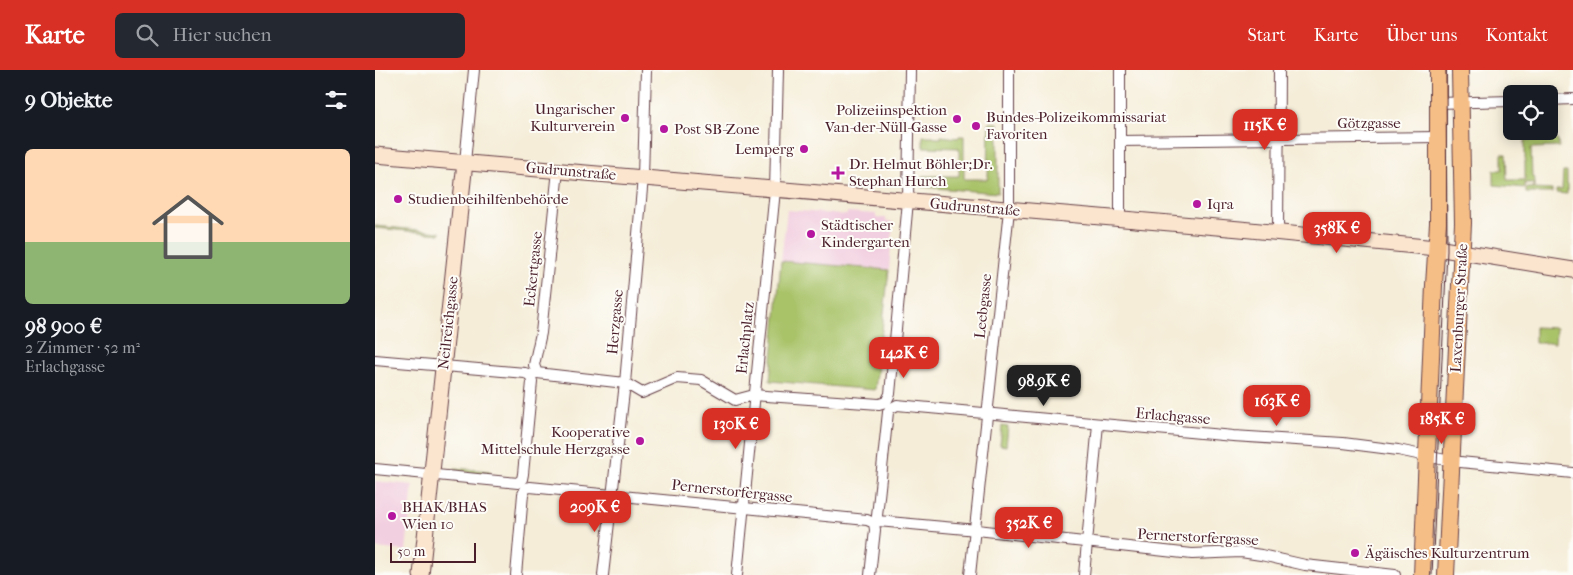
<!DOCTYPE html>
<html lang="de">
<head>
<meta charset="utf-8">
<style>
	:root { --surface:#171b24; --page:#242831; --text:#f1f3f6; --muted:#9ea1a6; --accent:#d93025 }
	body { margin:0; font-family:"IM FELL French Canon",serif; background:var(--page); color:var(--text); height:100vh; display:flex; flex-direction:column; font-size:19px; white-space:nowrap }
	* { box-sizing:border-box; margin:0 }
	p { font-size:16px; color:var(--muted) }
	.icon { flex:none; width:28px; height:28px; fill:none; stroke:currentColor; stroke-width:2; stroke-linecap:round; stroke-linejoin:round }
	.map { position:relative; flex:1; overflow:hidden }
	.drawer { display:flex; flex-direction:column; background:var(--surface); width:375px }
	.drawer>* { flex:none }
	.tools { position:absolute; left:1128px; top:15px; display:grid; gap:10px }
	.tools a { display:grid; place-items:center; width:55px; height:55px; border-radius:8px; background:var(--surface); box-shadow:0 2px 12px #0003; font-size:25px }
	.scale { position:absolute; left:15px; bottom:12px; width:86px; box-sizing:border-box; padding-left:5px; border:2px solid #4a1f2b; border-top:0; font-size:14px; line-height:18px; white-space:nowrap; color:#4a1f2b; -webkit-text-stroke:4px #fdfcf7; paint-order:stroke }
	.price { position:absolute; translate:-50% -42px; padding:0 11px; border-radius:10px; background:var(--accent); color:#fff; font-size:16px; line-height:32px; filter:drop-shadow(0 1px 2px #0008) }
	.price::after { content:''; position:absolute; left:50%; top:30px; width:15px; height:11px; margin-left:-8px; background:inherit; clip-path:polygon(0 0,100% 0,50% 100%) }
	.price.active { background:#222; color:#fff }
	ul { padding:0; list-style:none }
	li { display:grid; align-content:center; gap:10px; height:265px; padding:0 25px }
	li span { display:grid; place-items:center; height:155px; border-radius:8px; color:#555 }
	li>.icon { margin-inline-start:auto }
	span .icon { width:90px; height:90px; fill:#fffc; stroke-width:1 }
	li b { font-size:21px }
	h2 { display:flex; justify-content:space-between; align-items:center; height:60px; padding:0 25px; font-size:21px }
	header { display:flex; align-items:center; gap:30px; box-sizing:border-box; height:70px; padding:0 25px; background:var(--accent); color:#fff }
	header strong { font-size:24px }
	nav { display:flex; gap:28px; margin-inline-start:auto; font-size:18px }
	.search { width:350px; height:45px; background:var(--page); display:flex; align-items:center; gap:12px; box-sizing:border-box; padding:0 18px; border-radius:8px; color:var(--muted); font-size:19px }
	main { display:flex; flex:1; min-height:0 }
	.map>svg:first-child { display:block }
	.built { fill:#f2cfe0 }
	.green { fill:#a9c369; stroke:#7a714a }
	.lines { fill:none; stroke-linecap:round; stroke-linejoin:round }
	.street-casing { stroke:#643e45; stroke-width:12 }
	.secondary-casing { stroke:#643e45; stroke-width:17 }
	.primary-casing { stroke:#643e45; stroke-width:18 }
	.street { stroke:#fff; stroke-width:10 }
	.secondary { stroke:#fbe5cf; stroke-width:15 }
	.primary { stroke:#f6be87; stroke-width:16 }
	.tram { stroke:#4a1f2b; stroke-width:1 }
	.poi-dot { fill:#b5179e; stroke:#fdfcf7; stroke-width:2 }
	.labels { text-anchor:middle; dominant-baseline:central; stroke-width:4; stroke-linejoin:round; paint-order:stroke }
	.poi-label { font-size:15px; fill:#4a1f2b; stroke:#fdfcf7; text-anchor:start }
	.street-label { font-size:15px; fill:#4a1f2b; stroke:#fdfcf7 }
</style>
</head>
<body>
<header>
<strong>Karte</strong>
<div class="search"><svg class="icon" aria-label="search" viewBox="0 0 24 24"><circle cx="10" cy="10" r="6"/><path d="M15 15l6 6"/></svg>Hier suchen</div>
<nav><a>Start</a><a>Karte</a><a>Über uns</a><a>Kontakt</a></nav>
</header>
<main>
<section class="drawer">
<h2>9 Objekte<svg class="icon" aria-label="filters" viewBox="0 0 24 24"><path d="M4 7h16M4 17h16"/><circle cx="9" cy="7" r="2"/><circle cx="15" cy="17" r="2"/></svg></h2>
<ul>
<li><span style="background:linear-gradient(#ffd9b3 60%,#8fb573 0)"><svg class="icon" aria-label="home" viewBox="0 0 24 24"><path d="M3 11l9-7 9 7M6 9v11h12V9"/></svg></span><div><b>98 900 €</b><p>2 Zimmer · 52 m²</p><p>Erlachgasse</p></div></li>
</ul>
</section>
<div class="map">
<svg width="1198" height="505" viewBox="0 0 1198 505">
	<rect width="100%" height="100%" fill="#fdfcf7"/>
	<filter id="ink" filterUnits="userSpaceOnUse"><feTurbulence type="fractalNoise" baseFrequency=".02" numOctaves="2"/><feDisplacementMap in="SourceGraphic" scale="10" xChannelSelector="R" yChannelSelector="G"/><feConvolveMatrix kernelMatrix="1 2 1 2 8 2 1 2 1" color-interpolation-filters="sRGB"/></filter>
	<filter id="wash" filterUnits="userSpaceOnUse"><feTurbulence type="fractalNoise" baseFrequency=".0096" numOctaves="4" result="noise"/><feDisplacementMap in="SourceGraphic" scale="20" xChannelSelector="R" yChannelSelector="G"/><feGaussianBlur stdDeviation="1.12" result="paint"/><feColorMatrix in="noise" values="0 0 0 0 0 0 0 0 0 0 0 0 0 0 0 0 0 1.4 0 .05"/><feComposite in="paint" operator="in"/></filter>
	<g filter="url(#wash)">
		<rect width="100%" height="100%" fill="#f5edd8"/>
		<g class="built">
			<polygon points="412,140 472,145 472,142 501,144 501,148 511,148 511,151 518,152 514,200 406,191"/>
			<polygon points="0,411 38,415 31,481 0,478"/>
		</g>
		<g class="green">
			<polygon points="614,53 623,53 623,123 547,117 547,113 550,113 550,108 547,107 547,106 584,106 584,78 548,77 548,66 559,66 559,68 566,68 566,66 583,68 584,66 589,66 589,109 613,109"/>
			<polygon points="1150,70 1183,70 1184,77 1156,78 1157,107 1159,108 1159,119 1177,120 1177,123 1151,123 1151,118 1158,118 1158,113 1150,113 1150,118 1119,115 1119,100 1127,100 1127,84 1131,84 1132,110 1150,110"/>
			<polygon points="1188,102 1192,102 1192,124 1181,123 1181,120 1187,120"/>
			<polygon points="0,156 65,162 65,164 0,158"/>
			<polygon points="406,191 514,200 500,320 395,311"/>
			<polygon points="1160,257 1181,258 1180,273 1160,273"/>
			<polygon points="627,356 633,357 631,376 625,375"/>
			<polygon points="80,398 115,401 115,405 80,401"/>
		</g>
	</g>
	<g filter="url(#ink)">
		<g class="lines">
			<g class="street-casing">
				<g id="street">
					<polyline points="1174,30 1198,29"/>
					<polyline points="1063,33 1136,31"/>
					<polyline points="745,71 1063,67"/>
					<polyline points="90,92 99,0"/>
					<polyline points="183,100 166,263 159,295 162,303 250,313 267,323 302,308 326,310 360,330 379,325 504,334 511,332 515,324 533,131 535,0"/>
					<polyline points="745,148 745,0"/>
					<polyline points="903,163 904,0"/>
					<polyline points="0,290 150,303 155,305 157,312 148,404 147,409 143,413 0,399"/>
					<polyline points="141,505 148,424 151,418 155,417 492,450 499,453 500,460 495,505"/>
					<polyline points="228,505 250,313 268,107 271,0"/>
					<polyline points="362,505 400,120 403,0"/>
					<polyline points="595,505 634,140 634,0"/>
					<polyline points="709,505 723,354"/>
					<polyline points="1020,505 930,495 886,485 866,482 817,484 602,460 503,451 502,446 513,342 515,339 522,335 858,366 968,373 1023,380 1075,391 1198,403"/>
				</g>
			</g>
			<g class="secondary-casing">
				<g id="secondary">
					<polyline points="0,85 865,159 1061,178 1198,200"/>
					<polyline points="46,505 90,92"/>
				</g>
			</g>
			<g class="primary-casing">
				<g id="primary">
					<polyline points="1047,505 1059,215 1063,153 1063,0"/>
					<polyline points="1071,505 1088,153 1085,0"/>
				</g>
			</g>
			<use href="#street" class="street"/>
			<use href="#secondary" class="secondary"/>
			<use href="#primary" class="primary"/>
			<polyline class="tram" points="1057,505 1072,180 1071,0"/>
		</g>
	</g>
	<g class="poi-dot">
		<circle cx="250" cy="48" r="5"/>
		<circle cx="582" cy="49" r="5"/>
		<circle cx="601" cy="56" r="5"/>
		<circle cx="289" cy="59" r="5"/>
		<circle cx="429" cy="79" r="5"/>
		<path d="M460.5 95.5h5v5h5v5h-5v5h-5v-5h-5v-5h5z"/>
		<circle cx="23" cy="129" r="5"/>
		<circle cx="822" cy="134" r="5"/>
		<circle cx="436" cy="164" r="5"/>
		<circle cx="265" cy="371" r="5"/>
		<circle cx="17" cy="446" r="5"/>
		<circle cx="980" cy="483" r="5"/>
	</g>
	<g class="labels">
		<g class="poi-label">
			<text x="240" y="39" text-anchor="end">Ungarischer<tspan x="240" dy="17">Kulturverein</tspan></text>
			<text x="572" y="40" text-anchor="end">Polizeiinspektion<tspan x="572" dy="17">Van-der-Nüll-Gasse</tspan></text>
			<text x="611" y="47">Bundes-Polizeikommissariat<tspan x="611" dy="17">Favoriten</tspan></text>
			<text x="299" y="59">Post SB-Zone</text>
			<text x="419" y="79" text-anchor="end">Lemperg</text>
			<text x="474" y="94">Dr. Helmut Böhler;Dr.<tspan x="474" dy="17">Stephan Hurch</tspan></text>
			<text x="33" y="129">Studienbeihilfenbehörde</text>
			<text x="832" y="134">Iqra</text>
			<text x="446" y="155">Städtischer<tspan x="446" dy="17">Kindergarten</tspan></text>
			<text x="255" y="362" text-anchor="end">Kooperative<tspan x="255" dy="17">Mittelschule Herzgasse</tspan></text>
			<text x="27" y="437">BHAK/BHAS<tspan x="27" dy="17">Wien 10</tspan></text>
			<text x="990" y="483">Ägäisches Kulturzentrum</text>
		</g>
		<g class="street-label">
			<text x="994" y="53">Götzgasse</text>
			<text transform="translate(196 101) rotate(5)">Gudrunstraße</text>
			<text transform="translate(600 137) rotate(5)">Gudrunstraße</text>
			<text transform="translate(158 199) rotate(-84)">Eckertgasse</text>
			<text transform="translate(608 236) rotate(-84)">Leebgasse</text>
			<text transform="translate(1084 238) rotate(-87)">Laxenburger Straße</text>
			<text transform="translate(240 252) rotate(-85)">Herzgasse</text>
			<text transform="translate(73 253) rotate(-84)">Neilreichgasse</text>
			<text transform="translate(370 268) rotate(-84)">Erlachplatz</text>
			<text transform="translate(798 346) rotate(5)">Erlachgasse</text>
			<text transform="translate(357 421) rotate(6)">Pernerstorfergasse</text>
			<text transform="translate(823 467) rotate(3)">Pernerstorfergasse</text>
		</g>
	</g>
</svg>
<div class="tools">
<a><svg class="icon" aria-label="locate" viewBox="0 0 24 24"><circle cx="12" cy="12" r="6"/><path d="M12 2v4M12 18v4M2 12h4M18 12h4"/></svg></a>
</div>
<div class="scale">50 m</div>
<b class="price" style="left:890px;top:81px">115K €</b>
<b class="price" style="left:962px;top:184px">358K €</b>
<b class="price" style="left:529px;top:309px">142K €</b>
<b class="price active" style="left:669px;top:337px">98.9K €</b>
<b class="price" style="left:902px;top:357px">163K €</b>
<b class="price" style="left:1067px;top:375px">185K €</b>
<b class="price" style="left:361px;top:380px">130K €</b>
<b class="price" style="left:220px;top:463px">209K €</b>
<b class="price" style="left:654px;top:479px">352K €</b>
</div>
</main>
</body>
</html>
